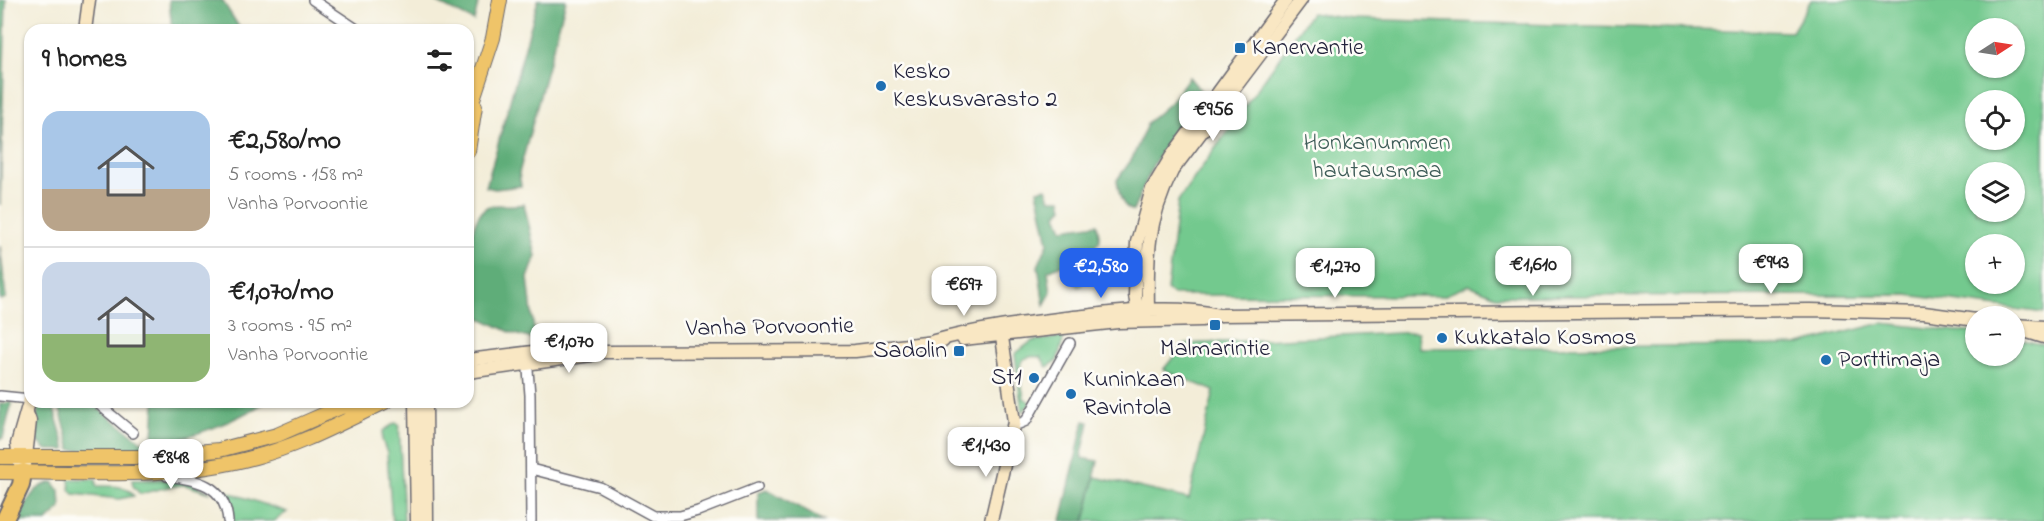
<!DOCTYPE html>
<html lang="en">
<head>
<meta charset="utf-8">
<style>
	:root { --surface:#fff; --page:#f6f6f6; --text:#222; --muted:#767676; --line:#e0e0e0; --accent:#2563eb }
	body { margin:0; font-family:"Indie Flower",sans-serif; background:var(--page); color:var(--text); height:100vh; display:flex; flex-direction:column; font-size:22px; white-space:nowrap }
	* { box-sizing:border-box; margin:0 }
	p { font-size:20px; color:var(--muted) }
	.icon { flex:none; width:33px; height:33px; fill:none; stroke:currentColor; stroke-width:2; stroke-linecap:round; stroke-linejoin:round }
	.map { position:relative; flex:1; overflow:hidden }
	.panel { position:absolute; left:24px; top:24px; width:450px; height:384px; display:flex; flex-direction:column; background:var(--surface); border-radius:18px; box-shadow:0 2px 4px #0004 }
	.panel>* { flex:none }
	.needle { width:39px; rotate:78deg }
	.fabs { position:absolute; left:1965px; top:18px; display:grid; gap:12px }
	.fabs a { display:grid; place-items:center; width:60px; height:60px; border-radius:50%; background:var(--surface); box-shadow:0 2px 4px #0004; font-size:30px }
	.price { position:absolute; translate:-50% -51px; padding:0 14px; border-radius:12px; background:#fff; color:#222; font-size:20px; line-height:39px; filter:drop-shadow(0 2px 3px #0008) }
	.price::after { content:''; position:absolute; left:50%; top:36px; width:18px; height:14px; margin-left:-9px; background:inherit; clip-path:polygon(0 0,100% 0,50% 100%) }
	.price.selected { background:var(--accent); color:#fff }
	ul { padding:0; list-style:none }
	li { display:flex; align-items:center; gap:18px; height:150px; padding:0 18px }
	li+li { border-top:2px solid var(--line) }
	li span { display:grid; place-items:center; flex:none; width:168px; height:120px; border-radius:18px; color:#555 }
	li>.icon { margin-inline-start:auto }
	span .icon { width:72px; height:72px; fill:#fffc; stroke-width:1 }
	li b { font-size:26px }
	h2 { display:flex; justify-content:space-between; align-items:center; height:72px; padding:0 18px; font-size:26px }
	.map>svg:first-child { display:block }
	.green { fill:#73c98e; stroke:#4a7664; stroke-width:1.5; fill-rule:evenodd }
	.forest { fill:#5ead79; stroke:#40685a; stroke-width:1.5 }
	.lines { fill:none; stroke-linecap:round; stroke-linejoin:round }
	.street-casing { stroke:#6b6972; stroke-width:12 }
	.secondary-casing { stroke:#6b6972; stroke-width:15 }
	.primary-casing { stroke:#6b6972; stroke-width:16 }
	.highway-casing { stroke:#6b6972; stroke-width:20 }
	.street { stroke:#fff; stroke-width:9 }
	.secondary { stroke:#f9e7c3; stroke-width:12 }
	.primary { stroke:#efc469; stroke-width:14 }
	.highway { stroke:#efc469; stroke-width:16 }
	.poi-dot { fill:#1f6fb2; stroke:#fdfcf7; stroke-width:2 }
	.labels { text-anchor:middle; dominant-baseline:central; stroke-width:5; stroke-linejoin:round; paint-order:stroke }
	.poi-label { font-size:24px; fill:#22223b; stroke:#fdfcf7; text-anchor:start }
	.park-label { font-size:24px; fill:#3e5c58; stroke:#fdfcf7 }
	.street-label { font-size:24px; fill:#22223b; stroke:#fdfcf7 }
</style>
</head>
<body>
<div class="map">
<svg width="2044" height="521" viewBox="0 0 2044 521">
	<rect width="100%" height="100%" fill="#fdfcf7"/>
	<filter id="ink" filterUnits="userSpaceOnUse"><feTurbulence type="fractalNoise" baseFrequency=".0167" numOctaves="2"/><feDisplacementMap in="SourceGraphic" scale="12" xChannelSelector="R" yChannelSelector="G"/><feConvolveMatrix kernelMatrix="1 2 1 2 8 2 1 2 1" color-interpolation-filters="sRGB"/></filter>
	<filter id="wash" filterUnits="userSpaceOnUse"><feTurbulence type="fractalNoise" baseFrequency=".008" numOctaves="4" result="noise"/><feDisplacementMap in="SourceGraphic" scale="24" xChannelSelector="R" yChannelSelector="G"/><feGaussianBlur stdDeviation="1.35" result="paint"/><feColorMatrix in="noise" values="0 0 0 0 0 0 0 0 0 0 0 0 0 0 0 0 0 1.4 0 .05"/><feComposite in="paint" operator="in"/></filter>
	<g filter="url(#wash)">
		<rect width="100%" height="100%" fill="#f3edd8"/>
		<g class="green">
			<path d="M1811,0H2044V313L1907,295L1496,296L1469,285L1443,296L1173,295L1167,290L1178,201L1311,13L1353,19L1792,32ZM1976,28H2014V68H1976ZM1976,100H2014V140H1976ZM1976,172H2014V212H1976ZM1976,244H2014V284H1976Z"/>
			<polygon points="1882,323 1975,333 1976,356 2014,356 2015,338 2044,345 2044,521 1085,521 1095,477 1189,499 1214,391 1163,370 1184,344 1418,332 1419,348 1796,345"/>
			<path d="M1064,337L1057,361L1047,367L1041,357C1010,352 1021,378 1024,398L1031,403L1022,412L1015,354L1032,341Z"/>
			<polygon points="395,423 399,424 404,521 392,521 387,453 382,440 383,431"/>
			<path d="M69,479H96V486C109,486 127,484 134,496L119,499L74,494L70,490Z"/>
			<polygon points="168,479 188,481 211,493 185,485 172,486 140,494 133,486 132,480"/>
			<polygon points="225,491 287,512 274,521 231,521 221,492"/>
		</g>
		<g class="forest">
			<polygon points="0,0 6,0 0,205"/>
			<polygon points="169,0 222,0 241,30 172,30"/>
			<polygon points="479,0 474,21 434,1 434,0"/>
			<polygon points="538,0 566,0 519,173 521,186 495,189 486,187"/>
			<path d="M1189,77L1201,91L1154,163L1133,211C1120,206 1119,193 1117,180L1132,159L1148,122L1171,102Z"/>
			<polygon points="1046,188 1050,199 1061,199 1063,207 1057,215 1063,229 1097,224 1100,240 1083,261 1092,266 1081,286 1078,287 1061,265 1048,271 1051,293 1044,305 1038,266 1048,243 1037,190"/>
			<path d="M524,204L536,256L528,278L535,340L512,333L468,312C468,289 464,220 487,207C495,203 514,207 524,204Z"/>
			<polygon points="0,246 6,298 0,300"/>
			<polygon points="12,402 3,438 0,439 0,404"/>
			<polygon points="52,402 66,450 47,450 37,441 35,427 39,403"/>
			<polygon points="58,402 90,402 153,450 71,450"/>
			<path d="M155,402H266C234,421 192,439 155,443L150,439L153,438Z"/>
			<polygon points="1084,421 1089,422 1081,458 1098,461 1085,521 1061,521"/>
			<path d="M53,482L60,491L61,508L47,521H17C27,504 31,486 53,482Z"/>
			<polygon points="767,489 823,521 758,521 758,492"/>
		</g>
	</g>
	<g filter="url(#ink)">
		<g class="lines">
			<g class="street-casing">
				<g id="street">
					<polyline points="313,0 358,30"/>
					<polyline points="527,357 530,395 531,521"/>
					<polyline points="0,396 30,399"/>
					<polyline points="96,402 133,433"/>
					<polyline points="1014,426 1026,421 1070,343"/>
					<polyline points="531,469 600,487 653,516 680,516 698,511 757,488"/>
					<path d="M167,476C197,480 225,484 228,521"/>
				</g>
			</g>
			<g class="secondary-casing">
				<g id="secondary">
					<polyline points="85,30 89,0"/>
					<polyline points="1138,315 1135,295 1137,242 1152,189 1171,157 1286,0"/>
					<path d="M1144,315L1148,310C1147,254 1147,222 1172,171L1301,0"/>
					<polyline points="2014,325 2044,327"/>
					<polyline points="2014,328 2044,337"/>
					<polyline points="963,339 1118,322 1202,320 1217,316"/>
					<path d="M934,341C980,328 1026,323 1074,317C1122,312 1172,304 1219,315L1811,310L1924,313L1976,320"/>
					<polyline points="468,360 549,350 607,352 855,351 943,341"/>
					<polyline points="468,372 591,355"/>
					<polyline points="415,402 417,521"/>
					<polyline points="426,402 427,521"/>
					<polyline points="20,464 17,444 30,399"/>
					<polyline points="25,465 30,421 27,413"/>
					<polyline points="991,521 1014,422 1001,330"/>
				</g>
			</g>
			<g class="primary-casing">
				<g id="primary">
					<polyline points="468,114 493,38 500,0"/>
					<polyline points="468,151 475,106"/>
					<polyline points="0,457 139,457 219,450 277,435 341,407 372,402"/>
					<path d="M0,472C84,472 173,480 255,457C301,445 342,422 385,402"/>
				</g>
			</g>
			<g class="highway-casing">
				<polyline id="highway" points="4,521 21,485 23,472"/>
			</g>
			<use href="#street" class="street"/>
			<use href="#secondary" class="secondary"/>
			<use href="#primary" class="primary"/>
			<use href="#highway" class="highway"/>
		</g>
	</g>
	<g class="poi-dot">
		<rect x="1234" y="42" width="12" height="12" rx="3"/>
		<circle cx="881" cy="86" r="6"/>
		<rect x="1209" y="319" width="12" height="12" rx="3"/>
		<circle cx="1442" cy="338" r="6"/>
		<rect x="953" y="345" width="12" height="12" rx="3"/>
		<circle cx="1826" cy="360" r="6"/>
		<circle cx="1034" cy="378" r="6"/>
		<circle cx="1071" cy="394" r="6"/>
	</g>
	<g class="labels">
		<g class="poi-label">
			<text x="1252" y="48">Kanervantie</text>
			<text x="893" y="72">Kesko<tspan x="893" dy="28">Keskusvarasto 2</tspan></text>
			<text x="1454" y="338">Kukkatalo Kosmos</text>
			<text x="1215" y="349" text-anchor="middle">Malmarintie</text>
			<text x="947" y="351" text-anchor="end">Sadolin</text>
			<text x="1838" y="360">Porttimaja</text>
			<text x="1022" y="378" text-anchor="end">St1</text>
			<text x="1083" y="380">Kuninkaan<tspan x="1083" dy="28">Ravintola</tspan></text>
		</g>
		<g class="park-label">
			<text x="1377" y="143">Honkanummen<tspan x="1377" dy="28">hautausmaa</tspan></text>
		</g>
		<g class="street-label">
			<text transform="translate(770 328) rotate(-1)">Vanha Porvoontie</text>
		</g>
	</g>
</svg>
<div class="fabs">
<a><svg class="needle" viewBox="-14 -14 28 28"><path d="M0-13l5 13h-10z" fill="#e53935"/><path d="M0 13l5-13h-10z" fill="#767676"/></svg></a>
<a><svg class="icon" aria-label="locate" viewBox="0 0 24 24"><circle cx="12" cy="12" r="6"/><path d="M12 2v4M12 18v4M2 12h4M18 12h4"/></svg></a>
<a><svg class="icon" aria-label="layers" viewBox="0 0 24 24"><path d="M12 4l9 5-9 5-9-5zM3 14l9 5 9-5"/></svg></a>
<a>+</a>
<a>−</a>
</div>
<b class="price" style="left:1213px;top:142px">€956</b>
<b class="price" style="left:1771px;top:295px">€943</b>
<b class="price" style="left:1533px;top:297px">€1,610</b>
<b class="price selected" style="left:1101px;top:299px">€2,580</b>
<b class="price" style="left:1335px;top:299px">€1,270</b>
<b class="price" style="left:964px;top:317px">€697</b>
<b class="price" style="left:569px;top:374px">€1,070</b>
<b class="price" style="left:986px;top:478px">€1,430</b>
<b class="price" style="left:171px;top:490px">€848</b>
<section class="panel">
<h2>9 homes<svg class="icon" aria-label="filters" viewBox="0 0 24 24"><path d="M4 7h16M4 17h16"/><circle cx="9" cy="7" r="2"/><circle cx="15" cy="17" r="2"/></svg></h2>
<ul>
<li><span style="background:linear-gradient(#a9c7e8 65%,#b9a48a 0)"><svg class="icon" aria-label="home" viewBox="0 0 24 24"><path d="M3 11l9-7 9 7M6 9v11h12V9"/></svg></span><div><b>€2,580/mo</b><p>5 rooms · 158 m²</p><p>Vanha Porvoontie</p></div></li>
<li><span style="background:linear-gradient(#c9d6e8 60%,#8fb573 0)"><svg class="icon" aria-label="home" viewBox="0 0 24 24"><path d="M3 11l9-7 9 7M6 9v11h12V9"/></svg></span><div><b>€1,070/mo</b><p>3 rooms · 95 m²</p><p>Vanha Porvoontie</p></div></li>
</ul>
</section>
</div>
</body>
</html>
